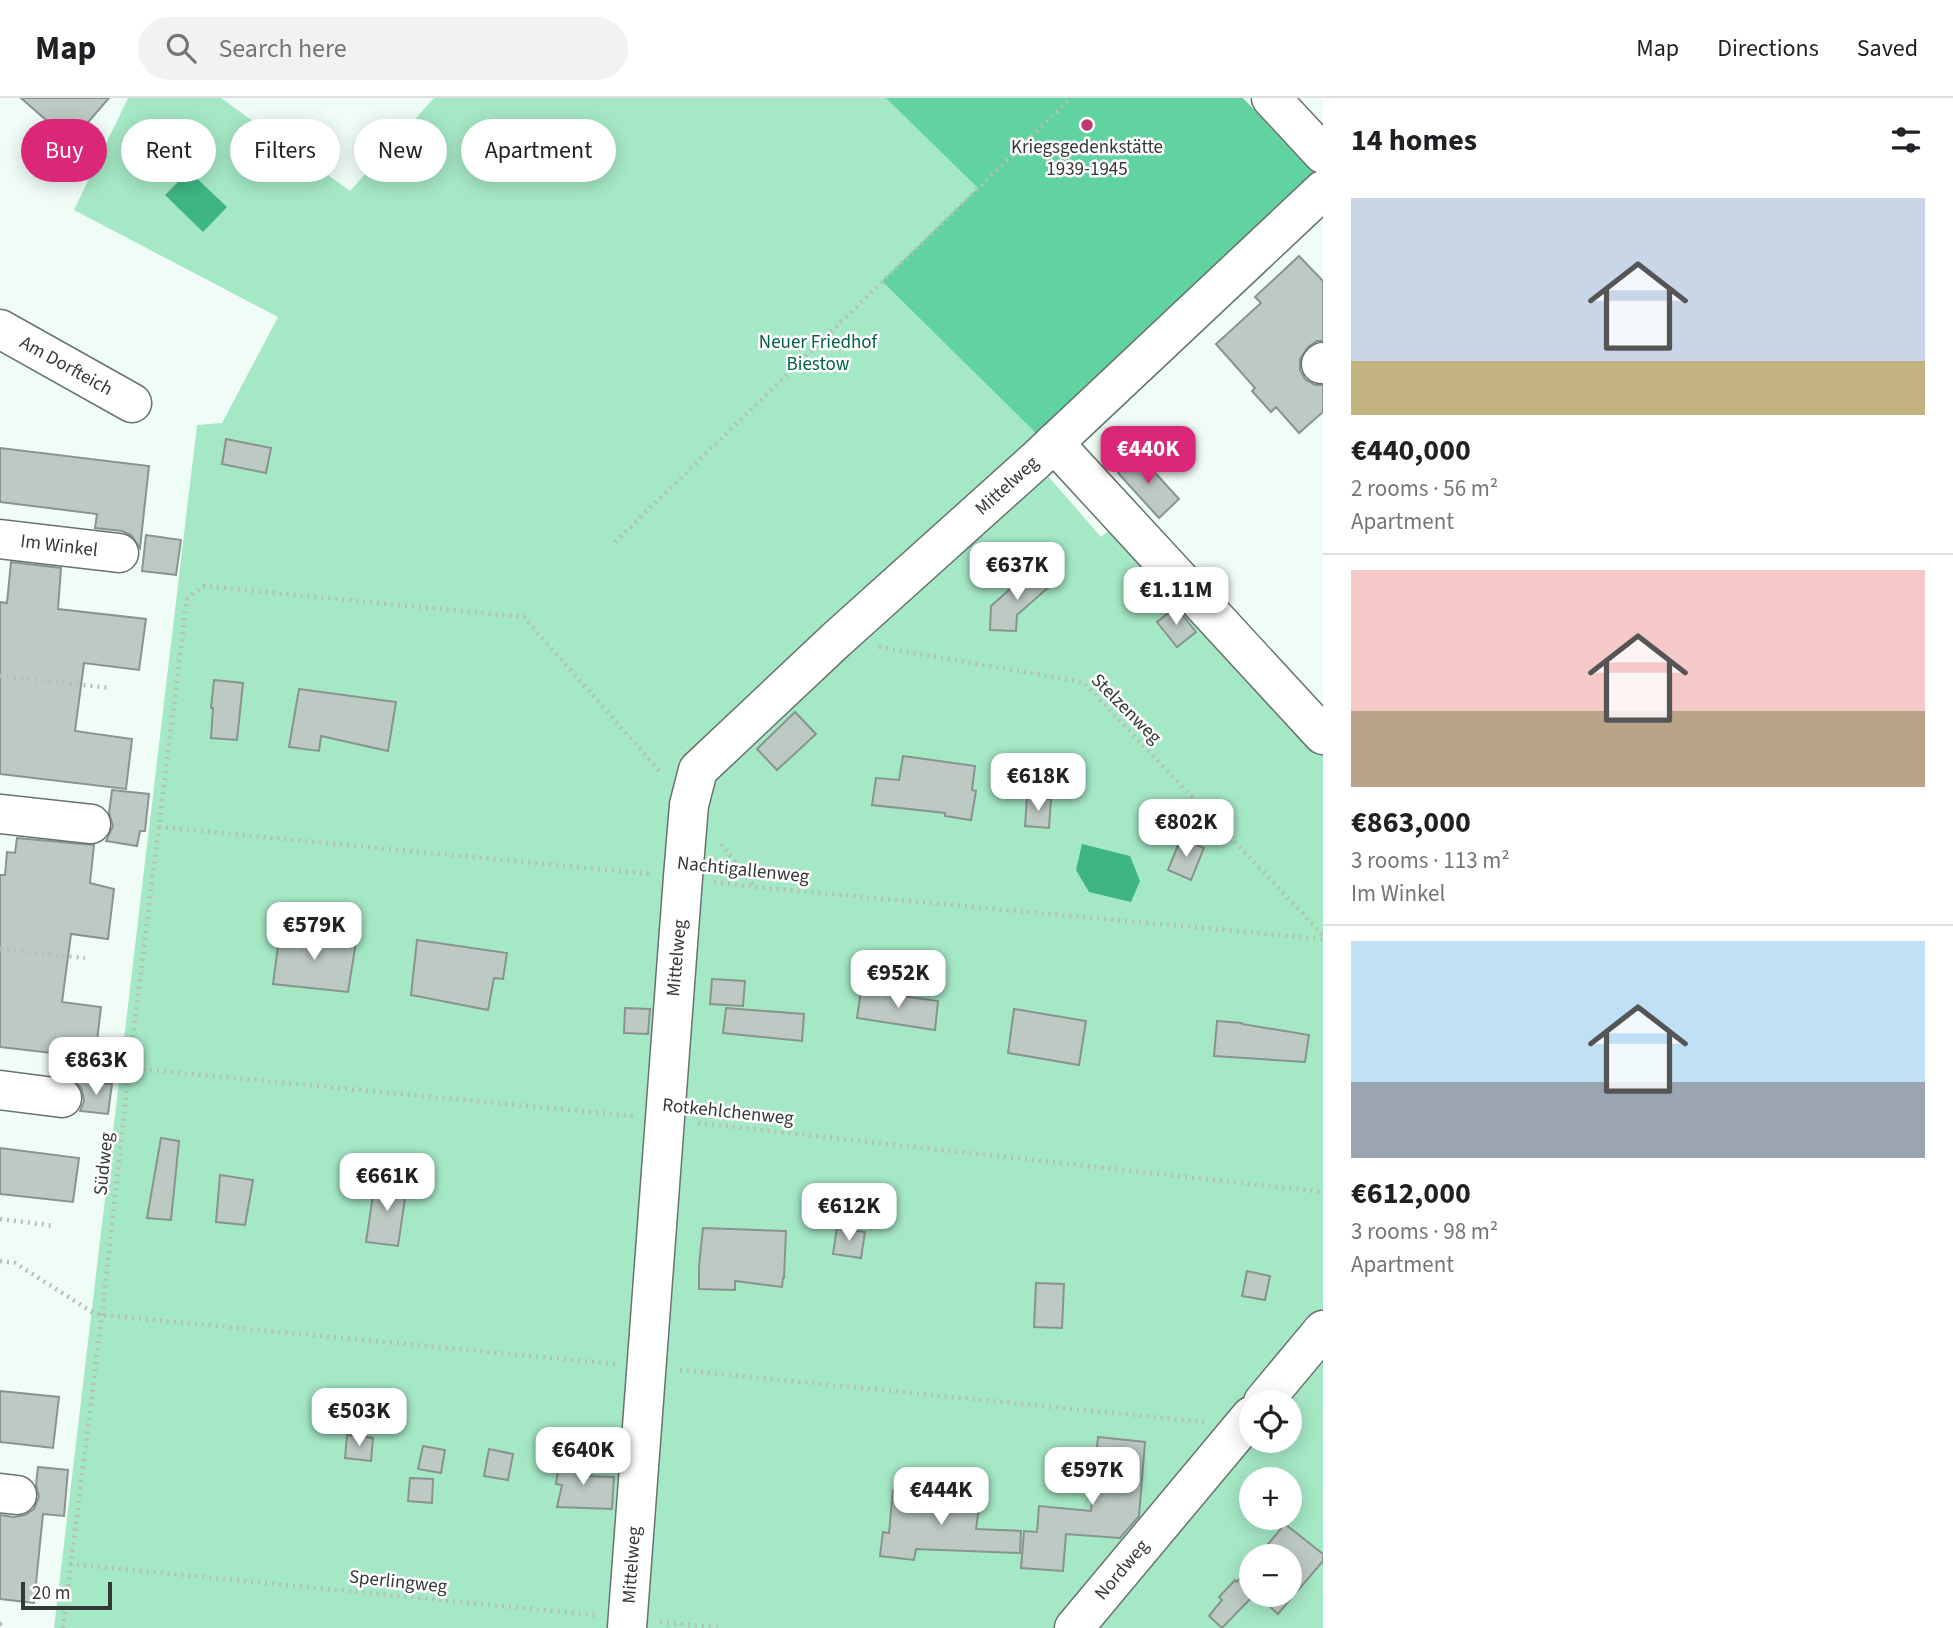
<!DOCTYPE html>
<html lang="en">
<head>
<meta charset="utf-8">
<style>
	:root { --surface:#fff; --page:#f2f2f2; --text:#202124; --muted:#757577; --line:#e0e0e0; --accent:#db2777 }
	body { margin:0; font-family:"Source Sans 3",sans-serif; background:var(--page); color:var(--text); height:100vh; display:flex; flex-direction:column; font-size:26px; white-space:nowrap }
	* { box-sizing:border-box; margin:0 }
	p { font-size:23px; color:var(--muted) }
	.icon { flex:none; width:38px; height:38px; fill:none; stroke:currentColor; stroke-width:2; stroke-linecap:round; stroke-linejoin:round }
	.map { position:relative; flex:1; overflow:hidden }
	.sheet { display:flex; flex-direction:column; background:var(--surface); width:630px }
	.sheet>* { flex:none }
	.hud { position:absolute; left:21px; top:21px; width:665px; height:63px; display:flex; gap:14px }
	.tools { position:absolute; left:1239px; top:1292px; display:grid; gap:14px }
	.tools a { display:grid; place-items:center; width:63px; height:63px; border-radius:50%; background:var(--surface); box-shadow:0 4px 18px #0003; font-size:35px }
	.scale { position:absolute; left:21px; bottom:18px; width:91px; box-sizing:border-box; padding-left:7px; border:4px solid #343936; border-top:0; font-size:19px; line-height:24px; white-space:nowrap; color:#343936; -webkit-text-stroke:5px #fff; paint-order:stroke }
	.price { position:absolute; translate:-50% -60px; padding:0 16px; border-radius:14px; background:#fff; color:#222; font-size:23px; line-height:46px; filter:drop-shadow(0 2px 4px #0008) }
	.price::after { content:''; position:absolute; left:50%; top:42px; width:21px; height:16px; margin-left:-10px; background:inherit; clip-path:polygon(0 0,100% 0,50% 100%) }
	.price.selected { background:var(--accent); color:#fff }
	ul { padding:0; list-style:none }
	li { display:grid; align-content:center; gap:14px; height:371px; padding:0 28px }
	li+li { border-top:2px solid var(--line) }
	li span { display:grid; place-items:center; height:217px; border-radius:0px; color:#555 }
	li>.icon { margin-inline-start:auto }
	span .icon { width:126px; height:126px; fill:#fffc; stroke-width:1 }
	li b { font-size:30px }
	h2 { display:flex; justify-content:space-between; align-items:center; height:84px; padding:0 28px; font-size:30px }
	.tag { padding:0 24px; border-radius:32px; background:var(--surface); box-shadow:0 4px 18px #0003; font-size:24px; line-height:63px }
	.tag.selected { background:var(--accent); color:#fff }
	header { display:flex; align-items:center; gap:42px; box-sizing:border-box; height:98px; padding:0 35px; background:var(--surface); border-bottom:2px solid var(--line) }
	header strong { font-size:33px }
	nav { display:flex; gap:38px; margin-inline-start:auto; font-size:24px }
	.search { width:490px; height:63px; background:var(--page); display:flex; align-items:center; gap:18px; box-sizing:border-box; padding:0 24px; border-radius:38px; color:var(--muted); font-size:26px }
	main { display:flex; flex:1; min-height:0 }
	.map>svg:first-child { display:block }
	.green { fill:#a5e8c6; fill-rule:evenodd }
	.forest { fill:#60d3a0 }
	.water { fill:#3eb684 }
	.building { fill:#bdcac3; stroke:#88948d; stroke-width:2 }
	.lines { fill:none; stroke-linecap:round; stroke-linejoin:round }
	.minor-casing { stroke:#67736d; stroke-width:41 }
	.path { stroke:#b4bfb9; stroke-width:4.5; stroke-dasharray:2 5; stroke-linecap:butt }
	.minor { stroke:#fff; stroke-width:38 }
	.poi-dot { fill:#c03670; stroke:#fff; stroke-width:2.5 }
	.labels { text-anchor:middle; dominant-baseline:central; stroke-width:5; stroke-linejoin:round; paint-order:stroke }
	.poi-label { font-size:19px; fill:#343936; stroke:#fff }
	.park-label { font-size:19px; fill:#036342; stroke:#fff }
	.street-label { font-size:19px; fill:#343936; stroke:#fff }
</style>
</head>
<body>
<header>
<strong>Map</strong>
<div class="search"><svg class="icon" aria-label="search" viewBox="0 0 24 24"><circle cx="10" cy="10" r="6"/><path d="M15 15l6 6"/></svg>Search here</div>
<nav><a>Map</a><a>Directions</a><a>Saved</a></nav>
</header>
<main>
<div class="map">
<svg width="1323" height="1530" viewBox="0 0 1323 1530">
	<rect width="100%" height="100%" fill="#f0fdf6"/>
	<path class="green" d="M128,0H221L350,93L434,0H1243L1035,363L1101,439L1117,425L1323,653V1530H54L197,327L222,325L278,219L74,112ZM1251,1304H1290V1342H1251ZM1251,1381H1290V1419H1251ZM1251,1458H1290V1496H1251Z"/>
	<polygon class="forest" points="886,0 1243,0 1319,81 1041,340 882,183 978,90"/>
	<g class="water">
		<polygon points="189,73 227,109 203,134 165,97"/>
		<polygon points="1082,746 1130,758 1140,783 1131,804 1089,794 1076,772"/>
	</g>
	<g class="building">
		<polygon points="21,0 109,0 71,44"/>
		<polygon points="1299,158 1323,183 1323,243 1317,243 1308,249 1300,261 1300,272 1305,281 1315,287 1323,287 1323,314 1299,335 1276,309 1271,314 1252,293 1255,290 1216,246 1261,205 1255,199"/>
		<polygon points="226,341 271,350 266,375 222,366"/>
		<polygon points="0,350 149,368 140,450 131,437 122,433 95,430 97,416 0,404"/>
		<polygon points="1138,356 1179,401 1159,420 1118,375"/>
		<polygon points="146,437 181,442 176,477 142,473"/>
		<polygon points="11,464 61,470 58,511 146,521 139,572 84,565 75,633 132,641 126,691 0,676 0,504 7,505"/>
		<polygon points="1034,470 1050,488 1017,517 1016,533 990,532 991,508"/>
		<polygon points="1176,509 1196,534 1177,549 1157,524"/>
		<polygon points="214,582 243,585 237,642 211,640 213,610 211,610"/>
		<polygon points="299,591 396,604 388,653 321,638 319,653 289,649"/>
		<polygon points="795,614 816,636 777,672 757,651"/>
		<polygon points="903,658 975,668 972,692 976,693 971,722 945,718 945,715 872,707 876,680 899,682"/>
		<polygon points="112,692 149,696 145,733 140,733 137,748 106,743 113,728 109,715"/>
		<polygon points="1027,699 1051,701 1049,730 1025,728"/>
		<polygon points="17,740 94,747 90,785 114,791 108,841 71,836 62,904 101,909 95,960 0,949 0,777 5,777 7,754 15,755"/>
		<polygon points="1181,740 1204,750 1191,782 1168,772"/>
		<polygon points="280,833 356,844 348,894 273,886"/>
		<polygon points="417,842 507,855 503,881 494,880 488,912 411,897"/>
		<polygon points="712,881 745,883 743,908 710,906"/>
		<polygon points="861,892 938,903 935,932 857,920"/>
		<polygon points="625,910 650,911 648,936 624,935"/>
		<polygon points="726,910 804,916 802,943 723,935"/>
		<polygon points="1014,911 1086,923 1079,967 1008,955"/>
		<polygon points="1217,923 1242,925 1242,926 1309,937 1305,964 1214,958"/>
		<polygon points="75,982 112,986 108,1016 80,1013 84,1003 82,992"/>
		<polygon points="161,1040 179,1043 171,1122 147,1120"/>
		<polygon points="0,1050 79,1060 73,1104 0,1096"/>
		<polygon points="220,1077 253,1082 245,1127 216,1124"/>
		<polygon points="377,1082 407,1087 398,1148 366,1144 373,1097 374,1097"/>
		<polygon points="703,1130 786,1133 784,1180 783,1180 782,1189 735,1183 735,1192 699,1191 699,1168"/>
		<polygon points="837,1130 865,1134 861,1160 833,1156"/>
		<polygon points="1247,1173 1270,1178 1265,1202 1242,1198"/>
		<polygon points="1036,1185 1064,1186 1062,1230 1034,1229"/>
		<polygon points="0,1293 59,1299 53,1350 0,1344"/>
		<polygon points="347,1337 373,1340 371,1363 345,1360"/>
		<polygon points="1098,1339 1145,1344 1139,1418 1120,1440 1066,1436 1063,1473 1021,1470 1024,1433 1037,1434 1039,1408 1091,1413"/>
		<polygon points="423,1348 445,1352 441,1375 418,1371"/>
		<polygon points="489,1351 513,1356 508,1382 484,1378"/>
		<polygon points="560,1359 587,1363 585,1378 614,1379 612,1411 557,1409 562,1387 556,1386"/>
		<polygon points="38,1369 68,1372 64,1418 43,1416 34,1505 0,1501 0,1417 14,1419 25,1417 34,1411 39,1399 36,1387"/>
		<polygon points="410,1380 433,1381 432,1405 408,1403"/>
		<polygon points="893,1392 980,1402 976,1431 1021,1433 1020,1455 916,1451 914,1462 880,1458 883,1434 889,1435"/>
		<polygon points="1285,1426 1323,1456 1323,1463 1278,1516 1255,1496 1222,1530 1209,1518 1222,1502 1219,1499 1235,1482 1237,1484 1251,1466 1251,1496 1290,1496 1290,1458 1258,1458"/>
	</g>
	<g class="lines">
		<g class="minor-casing">
			<g id="minor">
				<polyline points="1271,0 1323,56"/>
				<polyline points="0,231 132,305"/>
				<polyline points="1321,266 1323,264"/>
				<polyline points="1054,345 1323,637"/>
				<polyline points="0,441 119,455"/>
				<polyline points="0,716 91,726"/>
				<polyline points="0,992 62,1000"/>
				<polyline points="1263,1304 1323,1232"/>
				<polyline points="0,1395 17,1397"/>
				<polyline points="627,1530 683,779 689,707 698,672 836,542 1035,363 1323,92"/>
				<polyline points="1074,1530 1251,1318"/>
			</g>
		</g>
		<g class="path">
			<polyline points="615,444 1071,0"/>
			<polyline points="879,549 1083,584 1323,837"/>
			<polyline points="0,578 110,590"/>
			<polyline points="159,729 650,776"/>
			<polyline points="721,746 755,789"/>
			<polyline points="714,784 755,789 1323,841"/>
			<polyline points="0,851 85,860"/>
			<polyline points="129,970 633,1018"/>
			<polyline points="698,1025 1323,1094"/>
			<polyline points="0,1121 55,1128"/>
			<polyline points="0,1163 15,1165 92,1214 102,1217 615,1266"/>
			<polyline points="680,1272 1204,1324"/>
			<polyline points="70,1466 595,1517"/>
			<polyline points="660,1524 722,1530"/>
			<polyline points="0,1526 3,1526"/>
			<polyline points="63,1530 102,1217 129,970 187,501 203,488 524,519 661,675"/>
		</g>
		<use href="#minor" class="minor"/>
	</g>
	<circle class="poi-dot" cx="1087" cy="27" r="7"/>
	<g class="labels">
		<g class="poi-label">
			<text x="1087" y="49">Kriegsgedenkstätte<tspan x="1087" dy="22">1939-1945</tspan></text>
		</g>
		<g class="park-label">
			<text x="818" y="244">Neuer Friedhof<tspan x="818" dy="22">Biestow</tspan></text>
		</g>
		<g class="street-label">
			<text transform="translate(66 268) rotate(29)">Am Dorfteich</text>
			<text transform="translate(1007 388) rotate(-42)">Mittelweg</text>
			<text transform="translate(59 448) rotate(7)">Im Winkel</text>
			<text transform="translate(1126 611) rotate(45)">Stelzenweg</text>
			<text transform="translate(743 772) rotate(6)">Nachtigallenweg</text>
			<text transform="translate(677 860) rotate(-85)">Mittelweg</text>
			<text transform="translate(728 1014) rotate(6)">Rotkehlchenweg</text>
			<text transform="translate(104 1066) rotate(-84)">Südweg</text>
			<text transform="translate(632 1467) rotate(-86)">Mittelweg</text>
			<text transform="translate(1122 1472) rotate(-50)">Nordweg</text>
			<text transform="translate(398 1484) rotate(6)">Sperlingweg</text>
		</g>
	</g>
</svg>
<div class="tools">
<a><svg class="icon" aria-label="locate" viewBox="0 0 24 24"><circle cx="12" cy="12" r="6"/><path d="M12 2v4M12 18v4M2 12h4M18 12h4"/></svg></a>
<a>+</a>
<a>−</a>
</div>
<div class="scale">20 m</div>
<b class="price selected" style="left:1148px;top:388px">€440K</b>
<b class="price" style="left:1017px;top:504px">€637K</b>
<b class="price" style="left:1176px;top:529px">€1.11M</b>
<b class="price" style="left:1038px;top:715px">€618K</b>
<b class="price" style="left:1186px;top:761px">€802K</b>
<b class="price" style="left:314px;top:864px">€579K</b>
<b class="price" style="left:898px;top:912px">€952K</b>
<b class="price" style="left:96px;top:999px">€863K</b>
<b class="price" style="left:387px;top:1115px">€661K</b>
<b class="price" style="left:849px;top:1145px">€612K</b>
<b class="price" style="left:359px;top:1350px">€503K</b>
<b class="price" style="left:583px;top:1389px">€640K</b>
<b class="price" style="left:1092px;top:1409px">€597K</b>
<b class="price" style="left:941px;top:1429px">€444K</b>
<div class="hud">
<a class="tag selected">Buy</a>
<a class="tag">Rent</a>
<a class="tag">Filters</a>
<a class="tag">New</a>
<a class="tag">Apartment</a>
</div>
</div>
<section class="sheet">
<h2>14 homes<svg class="icon" aria-label="filters" viewBox="0 0 24 24"><path d="M4 7h16M4 17h16"/><circle cx="9" cy="7" r="2"/><circle cx="15" cy="17" r="2"/></svg></h2>
<ul>
<li><span style="background:linear-gradient(#c9d6e8 75%,#c2b280 0)"><svg class="icon" aria-label="home" viewBox="0 0 24 24"><path d="M3 11l9-7 9 7M6 9v11h12V9"/></svg></span><div><b>€440,000</b><p>2 rooms · 56 m²</p><p>Apartment</p></div></li>
<li><span style="background:linear-gradient(#f6c9c9 65%,#b9a48a 0)"><svg class="icon" aria-label="home" viewBox="0 0 24 24"><path d="M3 11l9-7 9 7M6 9v11h12V9"/></svg></span><div><b>€863,000</b><p>3 rooms · 113 m²</p><p>Im Winkel</p></div></li>
<li><span style="background:linear-gradient(#bfe0f5 65%,#9aa5b1 0)"><svg class="icon" aria-label="home" viewBox="0 0 24 24"><path d="M3 11l9-7 9 7M6 9v11h12V9"/></svg></span><div><b>€612,000</b><p>3 rooms · 98 m²</p><p>Apartment</p></div></li>
</ul>
</section>
</main>
</body>
</html>
